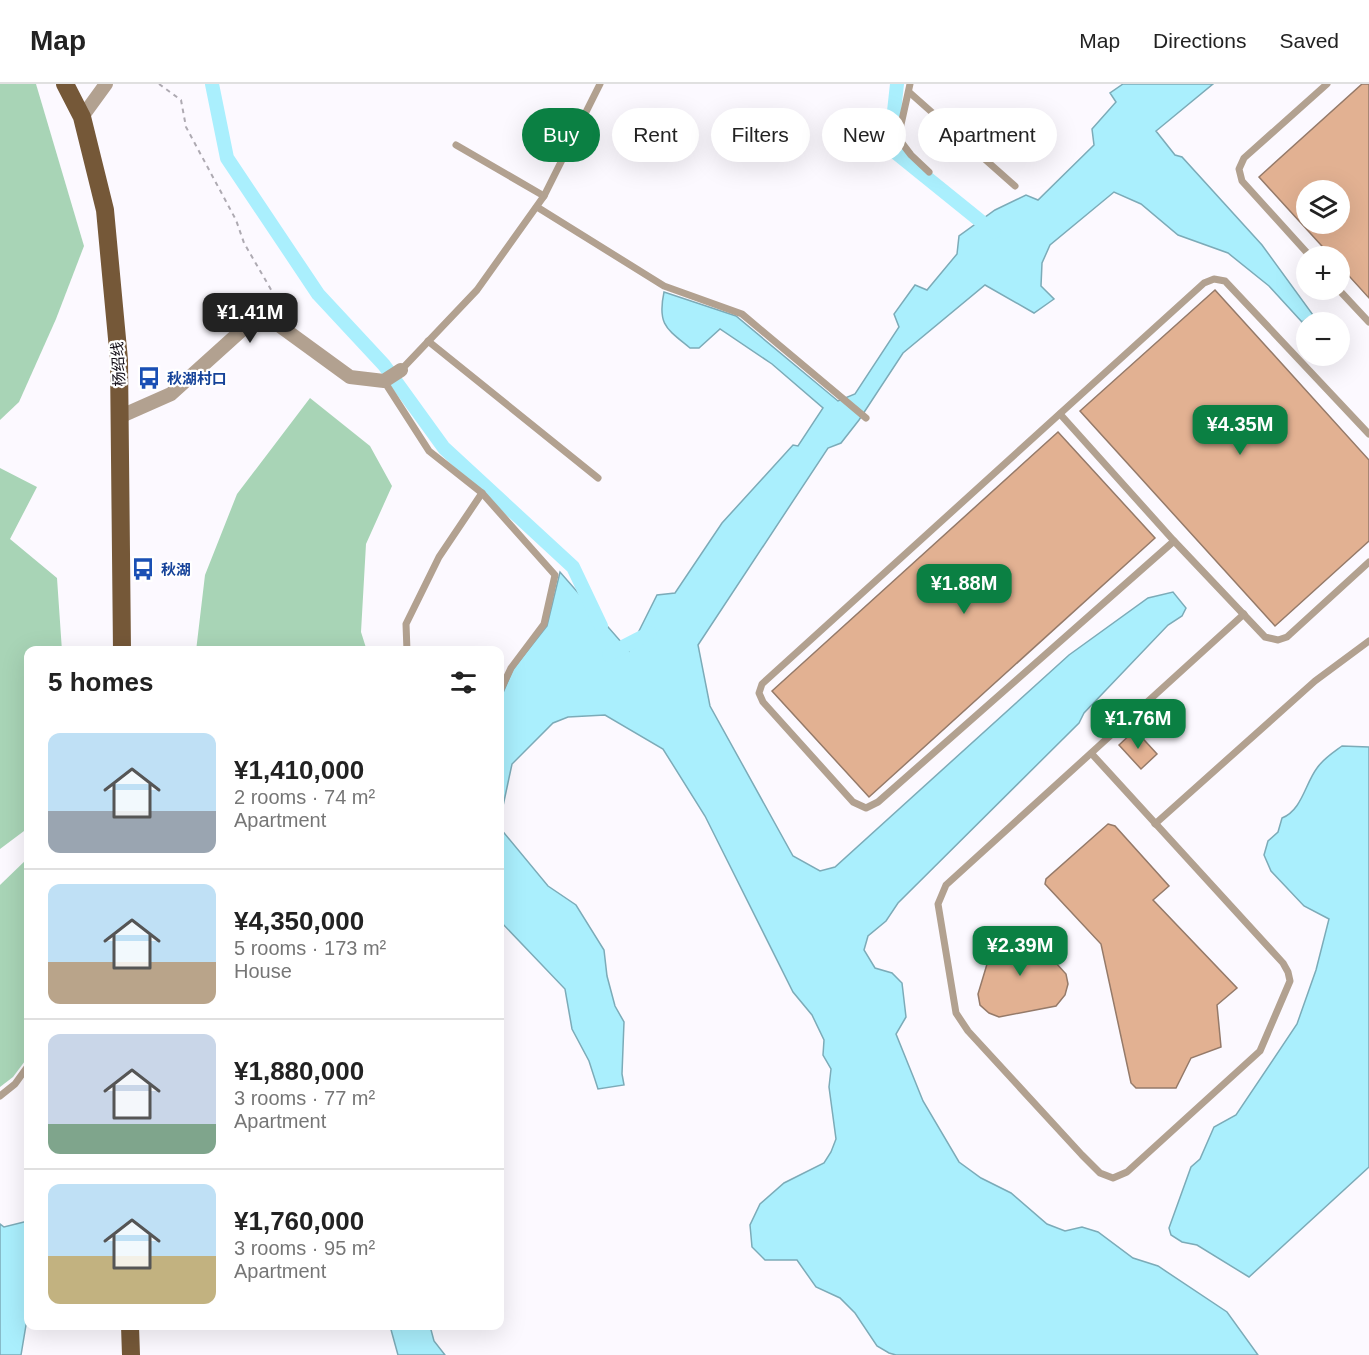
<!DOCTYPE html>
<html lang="en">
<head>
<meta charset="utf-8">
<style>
	:root { --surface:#fff; --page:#f6f6f6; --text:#222; --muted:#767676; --line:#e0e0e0; --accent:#0b8043 }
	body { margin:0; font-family:Helvetica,"Noto Sans SC",sans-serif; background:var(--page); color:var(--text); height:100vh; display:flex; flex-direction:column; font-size:22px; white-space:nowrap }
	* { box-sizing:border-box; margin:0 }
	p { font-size:20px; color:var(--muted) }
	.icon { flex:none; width:33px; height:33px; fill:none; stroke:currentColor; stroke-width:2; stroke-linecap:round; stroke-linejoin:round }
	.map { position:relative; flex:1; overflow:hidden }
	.sheet { position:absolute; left:24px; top:562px; width:480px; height:684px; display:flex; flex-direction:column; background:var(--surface); border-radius:12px; box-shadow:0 6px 24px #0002 }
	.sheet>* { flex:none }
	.banner { position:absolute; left:522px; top:24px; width:570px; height:54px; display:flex; gap:12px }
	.controls { position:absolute; left:1296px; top:96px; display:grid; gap:12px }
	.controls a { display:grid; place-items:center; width:54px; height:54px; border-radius:50%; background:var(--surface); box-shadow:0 6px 24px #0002; font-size:30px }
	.price { position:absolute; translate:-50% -51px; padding:0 14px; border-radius:12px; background:var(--accent); color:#fff; font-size:20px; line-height:39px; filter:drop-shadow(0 2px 3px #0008) }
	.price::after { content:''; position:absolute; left:50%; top:36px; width:18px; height:14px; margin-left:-9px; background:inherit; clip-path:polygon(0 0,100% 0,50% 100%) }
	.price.current { background:#222; color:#fff }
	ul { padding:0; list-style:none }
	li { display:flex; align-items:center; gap:18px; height:150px; padding:0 24px }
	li+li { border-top:2px solid var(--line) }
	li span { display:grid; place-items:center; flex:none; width:168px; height:120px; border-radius:12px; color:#555 }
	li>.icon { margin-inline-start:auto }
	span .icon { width:72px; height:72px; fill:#fffc; stroke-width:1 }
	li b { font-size:26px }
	h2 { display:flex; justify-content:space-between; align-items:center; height:72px; padding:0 24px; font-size:26px }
	.chip { padding:0 21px; border-radius:27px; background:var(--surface); box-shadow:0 6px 24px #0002; font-size:21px; line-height:54px }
	.chip.current { background:var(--accent); color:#fff }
	header { display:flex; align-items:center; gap:36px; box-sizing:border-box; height:84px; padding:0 30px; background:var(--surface); border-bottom:2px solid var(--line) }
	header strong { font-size:28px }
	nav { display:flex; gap:33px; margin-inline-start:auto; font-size:21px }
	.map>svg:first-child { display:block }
	.green { fill:#a8d4b6 }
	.water { fill:#aaeffd; stroke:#7cabb8; stroke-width:1.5 }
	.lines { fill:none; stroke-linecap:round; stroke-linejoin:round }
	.canal { stroke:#aaeffd; stroke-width:14 }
	.building { fill:#e2b192; stroke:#957a69; stroke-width:1.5; fill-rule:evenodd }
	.path { stroke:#aeaab2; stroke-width:2; stroke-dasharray:4.5 4.5; stroke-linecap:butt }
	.lane { stroke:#b2a190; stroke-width:7 }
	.street { stroke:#b2a190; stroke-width:14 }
	.primary { stroke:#755838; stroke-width:18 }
	.labels { text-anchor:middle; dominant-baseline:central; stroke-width:4.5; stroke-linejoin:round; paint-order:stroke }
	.street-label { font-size:15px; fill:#110c16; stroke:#fff }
	.transit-label { font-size:15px; font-weight:bold; fill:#164399; stroke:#fff; text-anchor:start }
</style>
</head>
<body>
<header>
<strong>Map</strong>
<nav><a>Map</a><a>Directions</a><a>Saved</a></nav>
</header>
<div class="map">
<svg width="1369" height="1271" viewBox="0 0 1369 1271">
	<rect width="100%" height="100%" fill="#fcf9ff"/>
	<g class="green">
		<polygon points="0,0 36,0 84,162 56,235 19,318 0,336"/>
		<polygon points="310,314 370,362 392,402 366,460 361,548 367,567 196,567 205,491 237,410"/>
		<polygon points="0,384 37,403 10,455 57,494 62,567 28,567 28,744 0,765"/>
		<polygon points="28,774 28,973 13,993 0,1003 0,801"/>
	</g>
	<g class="water">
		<path d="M1123,0H1213L1156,47L1175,71L1182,73L1262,161L1313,231L1302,238L1269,202L1228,169L1178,151L1141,120L1114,108L1050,161L1042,179L1041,202L1054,215L1034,229L985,201L903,269L859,336L841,359L828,364L698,561L710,622L793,772L820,787L835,783L1069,571L1148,514L1173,508L1186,524L1182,532L1168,541L1084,629L1079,639L898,819L886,837L868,852L864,866L875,884L892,889L902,899L906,933L896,950L923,1017L959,1078L981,1094L1011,1109L1047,1140L1065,1147L1082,1143L1098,1148L1133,1174L1158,1182L1227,1228L1258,1271H896L889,1269L877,1262L855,1229L840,1214L816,1203L797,1176H765L752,1163L750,1141L760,1120L784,1099L824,1079L831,1068L836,1055L829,1003L831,985L823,971L824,956L812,931L793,908L705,732L663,665L605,631L568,633L553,639L512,680L500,736V616L513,585L547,542L560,488L629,567L657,511L675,509L722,439L793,361L798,362L823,324L772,280L720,245L699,264H690C667,245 657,241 664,208L736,232L838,317L855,310L899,243L894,230L915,201L927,206L957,170L959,152L995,126L1026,111L1038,116L1094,61L1092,45L1116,18L1110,9Z"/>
		<path d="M1342,662L1369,663V1083L1249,1193L1197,1161L1182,1158L1171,1151L1169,1144L1191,1083L1200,1075L1214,1043L1236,1031L1297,940L1316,886L1329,835L1304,822L1271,787L1264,771L1268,757L1278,748L1282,734C1302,726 1305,700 1317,684C1323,675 1334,668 1342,662Z"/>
		<polygon points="500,744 548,802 576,821 604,866 607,892 615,922 624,938 622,990 624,1001 598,1005 589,977 572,945 565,905 500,837"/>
		<polygon points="28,1137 28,1229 21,1271 0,1271 0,1140 4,1143"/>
		<polygon points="390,1242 430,1242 434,1257 445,1271 398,1271"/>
	</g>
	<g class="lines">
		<g class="canal">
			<polyline points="212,0 227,74 318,210 384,281 444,364 573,483 601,542"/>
			<polyline points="897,0 890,64 994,148"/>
			<polyline points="609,571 613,568 650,549"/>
		</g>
	</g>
	<g class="building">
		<path d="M1362,0H1369V214L1340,182V172H1331L1259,93ZM1306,106H1340V140H1306Z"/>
		<polygon points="1215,206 1369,376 1369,457 1275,542 1080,327"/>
		<polygon points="1058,348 1155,454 869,713 772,607"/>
		<polygon points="1135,646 1157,670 1141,685 1119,661"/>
		<polygon points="1108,740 1115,742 1169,802 1153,816 1237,904 1217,921 1221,963 1191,974 1176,1004 1136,1004 1131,999 1101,860 1045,800 1046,795"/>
		<polygon points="1014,844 1025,845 1066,890 1068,900 1065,911 1056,922 999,933 989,929 980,921 978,910 994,857 1003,848"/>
	</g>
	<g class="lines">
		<polyline class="path" points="159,0 181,16 186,43 236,136 244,159 284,228"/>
		<g class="lane">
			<polyline points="910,0 898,54 911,71 929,88"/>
			<polyline points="909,8 1015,102"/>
			<polyline points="456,61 544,112"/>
			<polyline points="537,123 664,202 742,230 866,334"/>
			<polyline points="1310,172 1242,97 1239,85 1244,74 1327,0"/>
			<polyline points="1339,206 1369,238"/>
			<polyline points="428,257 598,394"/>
			<polyline points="401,286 477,206 544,112 600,0"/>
			<polyline points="384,297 429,367 482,409 555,491 544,540 511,584 500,607"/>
			<polyline points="1060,330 1174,457 1265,553 1278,556 1287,553 1369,478"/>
			<polyline points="1174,457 878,718 866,724 853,718 763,618 759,609 762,600 1204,199 1214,195 1225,197 1369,350"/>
			<polyline points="407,567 406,540 439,473 482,409"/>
			<polyline points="1091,669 1283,879 1288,888 1290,897 1260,967 1127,1088 1113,1094 1100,1089 1082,1071 968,947 956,929 938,820 946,801 1244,530"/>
			<polyline points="1155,740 1315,597 1369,557"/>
			<polyline points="0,1012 15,1000 28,982"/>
		</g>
		<g class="street">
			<polyline points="82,33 106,0"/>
			<polyline points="119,333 171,310 252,237 269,234 350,293 384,297 401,286"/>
		</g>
		<g class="primary">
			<polyline points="65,0 82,33 105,126 119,276 122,567"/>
			<polyline points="130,1242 131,1271"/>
		</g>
	</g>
	<defs>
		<g id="bus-bare" transform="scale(1.8)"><path d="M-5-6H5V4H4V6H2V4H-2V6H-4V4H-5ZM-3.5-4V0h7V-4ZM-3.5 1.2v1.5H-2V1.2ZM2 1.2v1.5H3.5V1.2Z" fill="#1a4fb4" stroke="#fff" stroke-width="2.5" paint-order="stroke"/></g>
	</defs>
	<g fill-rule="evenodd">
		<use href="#bus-bare" x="149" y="294"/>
		<use href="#bus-bare" x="143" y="485"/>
	</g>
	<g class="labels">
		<g class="street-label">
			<text transform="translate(118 280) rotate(-93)">杨绍线</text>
		</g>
		<g class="transit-label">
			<text x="167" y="294">秋湖村口</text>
			<text x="161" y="485">秋湖</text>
		</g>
	</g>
</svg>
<div class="controls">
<a><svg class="icon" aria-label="layers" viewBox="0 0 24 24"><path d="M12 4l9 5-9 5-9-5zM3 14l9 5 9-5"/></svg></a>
<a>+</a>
<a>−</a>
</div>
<b class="price current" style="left:250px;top:260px">¥1.41M</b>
<b class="price" style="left:1240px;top:372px">¥4.35M</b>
<b class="price" style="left:964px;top:531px">¥1.88M</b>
<b class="price" style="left:1138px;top:666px">¥1.76M</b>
<b class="price" style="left:1020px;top:893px">¥2.39M</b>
<div class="banner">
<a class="chip current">Buy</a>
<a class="chip">Rent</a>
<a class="chip">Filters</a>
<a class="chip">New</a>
<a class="chip">Apartment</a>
</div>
<section class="sheet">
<h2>5 homes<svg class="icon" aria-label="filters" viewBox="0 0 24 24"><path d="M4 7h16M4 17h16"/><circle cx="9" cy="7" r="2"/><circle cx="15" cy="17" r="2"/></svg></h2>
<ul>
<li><span style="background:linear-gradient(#bfe0f5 65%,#9aa5b1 0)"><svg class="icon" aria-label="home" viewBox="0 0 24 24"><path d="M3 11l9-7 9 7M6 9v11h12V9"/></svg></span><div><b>¥1,410,000</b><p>2 rooms · 74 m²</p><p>Apartment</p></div></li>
<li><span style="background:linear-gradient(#bfe0f5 65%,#b9a48a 0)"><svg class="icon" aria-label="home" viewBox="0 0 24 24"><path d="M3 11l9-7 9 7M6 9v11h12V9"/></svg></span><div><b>¥4,350,000</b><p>5 rooms · 173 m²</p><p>House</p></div></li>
<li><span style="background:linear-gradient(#c9d6e8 75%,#7fa58c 0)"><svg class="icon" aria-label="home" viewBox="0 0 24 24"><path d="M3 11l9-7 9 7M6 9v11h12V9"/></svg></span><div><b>¥1,880,000</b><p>3 rooms · 77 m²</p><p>Apartment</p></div></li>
<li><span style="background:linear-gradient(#bfe0f5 60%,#c2b280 0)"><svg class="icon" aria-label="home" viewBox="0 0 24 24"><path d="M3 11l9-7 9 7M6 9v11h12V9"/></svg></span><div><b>¥1,760,000</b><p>3 rooms · 95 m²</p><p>Apartment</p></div></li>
</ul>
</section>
</div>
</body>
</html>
